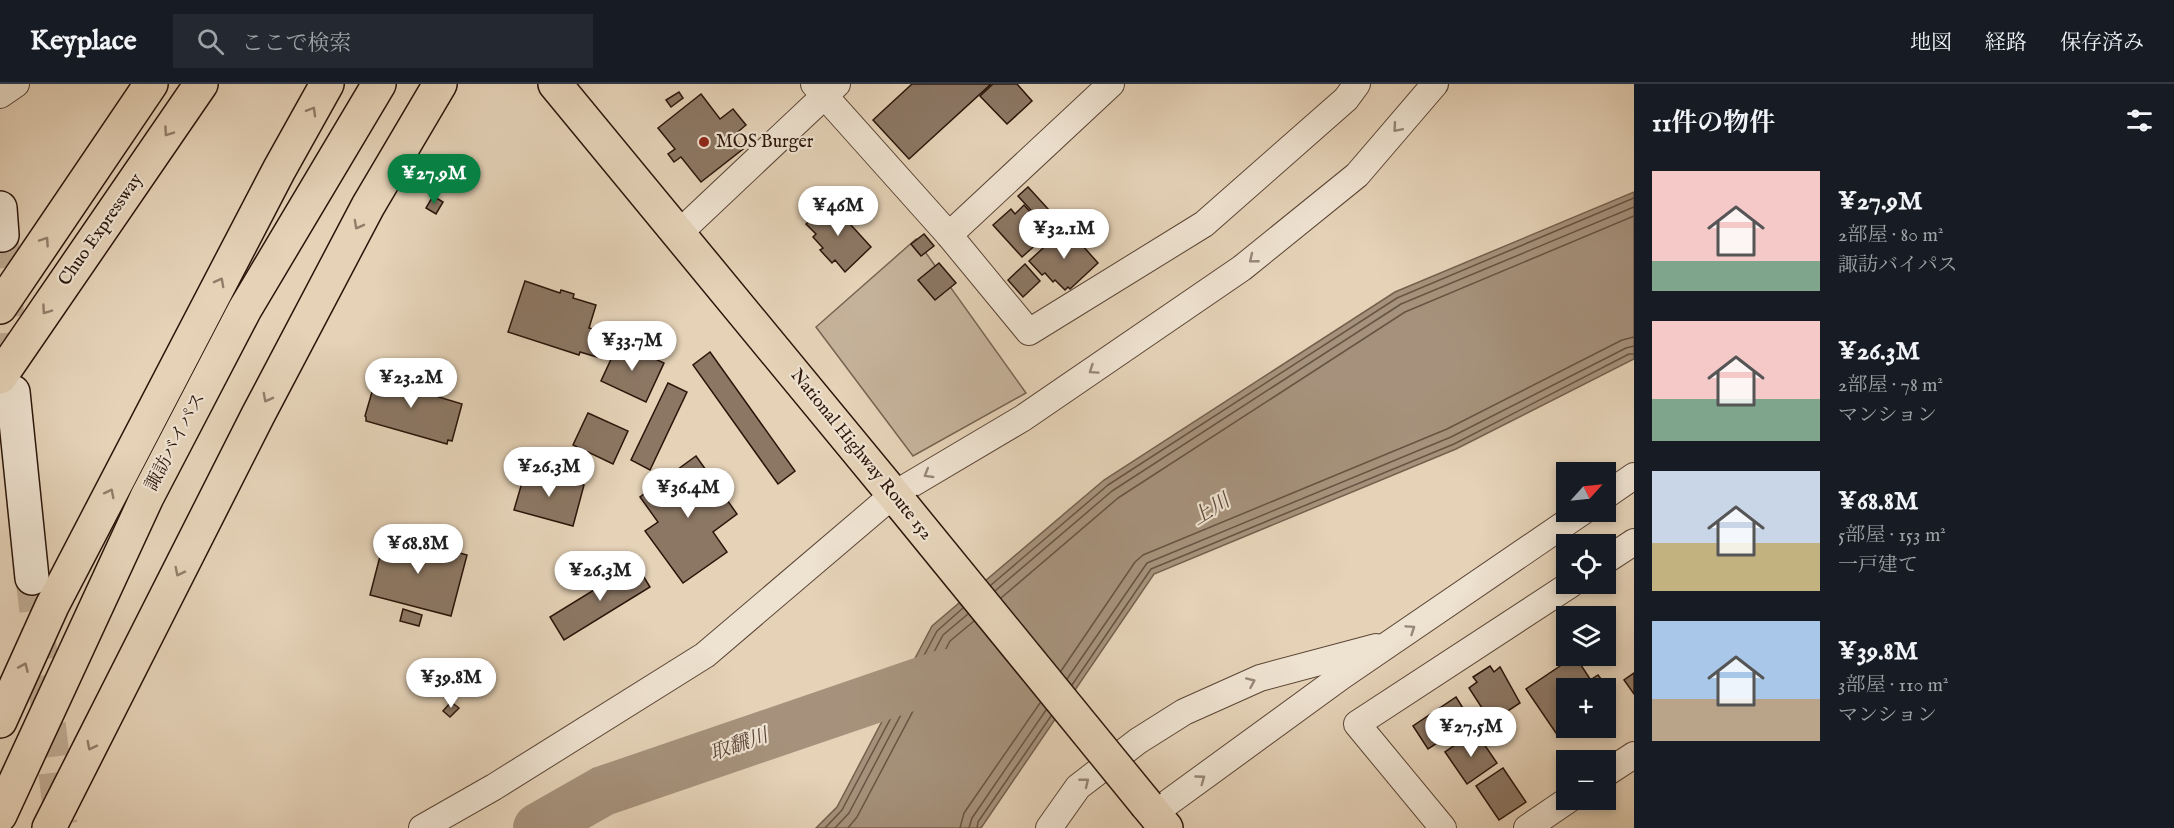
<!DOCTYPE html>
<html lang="ja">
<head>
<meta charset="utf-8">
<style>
	:root { --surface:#171b24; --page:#242831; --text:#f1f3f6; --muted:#9ea1a6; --line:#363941; --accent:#0b8043 }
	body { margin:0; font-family:"IM FELL English","Noto Serif JP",serif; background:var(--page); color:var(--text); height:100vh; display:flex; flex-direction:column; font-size:22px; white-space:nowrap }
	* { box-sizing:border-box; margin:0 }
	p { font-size:20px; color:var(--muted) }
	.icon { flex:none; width:33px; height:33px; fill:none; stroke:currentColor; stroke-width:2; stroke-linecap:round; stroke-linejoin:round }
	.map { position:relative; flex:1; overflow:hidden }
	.panel { display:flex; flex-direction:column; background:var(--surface); width:540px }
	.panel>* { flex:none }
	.needle { width:39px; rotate:63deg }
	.buttons { position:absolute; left:1556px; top:378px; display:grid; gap:12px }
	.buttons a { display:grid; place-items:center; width:60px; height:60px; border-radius:0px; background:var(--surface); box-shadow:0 3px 9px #0003; font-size:30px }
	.price { position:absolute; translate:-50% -51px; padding:0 14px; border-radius:21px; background:#fff; color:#222; font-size:20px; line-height:39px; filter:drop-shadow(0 2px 3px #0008) }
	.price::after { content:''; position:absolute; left:50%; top:36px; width:18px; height:14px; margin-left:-9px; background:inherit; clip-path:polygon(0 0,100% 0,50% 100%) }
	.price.current { background:var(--accent); color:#fff }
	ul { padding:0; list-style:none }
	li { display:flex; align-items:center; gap:18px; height:150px; padding:0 18px }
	li span { display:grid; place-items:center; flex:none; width:168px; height:120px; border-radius:0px; color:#555 }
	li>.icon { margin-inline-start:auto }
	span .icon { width:72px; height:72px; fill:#fffc; stroke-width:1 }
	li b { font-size:26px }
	h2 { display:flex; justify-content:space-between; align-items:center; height:72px; padding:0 18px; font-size:26px }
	header { display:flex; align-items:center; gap:36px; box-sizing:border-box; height:84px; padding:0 30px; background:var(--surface); border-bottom:2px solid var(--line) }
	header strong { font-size:28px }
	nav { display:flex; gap:33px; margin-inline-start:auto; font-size:21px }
	.search { width:420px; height:54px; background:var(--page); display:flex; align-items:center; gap:15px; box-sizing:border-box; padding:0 21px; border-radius:0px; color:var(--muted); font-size:22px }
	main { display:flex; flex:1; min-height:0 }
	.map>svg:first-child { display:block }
	.green { fill:#c5b29a; stroke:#786452; stroke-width:1.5 }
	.water { fill:#a6927c; stroke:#75604e; stroke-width:1.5 }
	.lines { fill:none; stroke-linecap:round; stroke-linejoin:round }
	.shore { stroke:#685443; stroke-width:1.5 }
	.river { stroke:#a6927c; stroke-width:50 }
	.building { fill:#8c7764; stroke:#2b150a; stroke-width:1.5 }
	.secondary-tunnel { stroke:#c0ac94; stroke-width:33; stroke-dasharray:33 16; stroke-linecap:butt }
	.street-casing { stroke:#5a4435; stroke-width:28 }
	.secondary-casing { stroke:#2b150a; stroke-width:36 }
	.highway-casing { stroke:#2b150a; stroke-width:36 }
	.street { stroke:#eee2d0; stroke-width:26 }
	.secondary { stroke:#eee2d0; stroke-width:33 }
	.highway { stroke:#e5d2b7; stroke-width:33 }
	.highway-bridge-casing { stroke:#2b150a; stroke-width:36; stroke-linecap:butt }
	.highway-bridge { stroke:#e5d2b7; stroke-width:33 }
	.oneway { stroke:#917d69 }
	.oneway2 { stroke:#968677 }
	.poi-dot { fill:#8f2418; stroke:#eee2d0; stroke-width:2 }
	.labels { text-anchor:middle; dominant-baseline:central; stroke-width:4.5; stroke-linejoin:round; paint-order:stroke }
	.poi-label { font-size:18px; fill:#2b150a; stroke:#eee2d0; text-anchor:start }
	.street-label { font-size:18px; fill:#2b150a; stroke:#eee2d0 }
	.water-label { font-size:20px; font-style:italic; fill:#5c4738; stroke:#eee2d0 }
</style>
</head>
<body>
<header>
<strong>Keyplace</strong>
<div class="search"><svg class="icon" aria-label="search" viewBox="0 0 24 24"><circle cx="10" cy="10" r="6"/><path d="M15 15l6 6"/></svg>ここで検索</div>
<nav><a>地図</a><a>経路</a><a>保存済み</a></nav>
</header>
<main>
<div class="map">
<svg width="1634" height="744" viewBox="0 0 1634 744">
	<rect width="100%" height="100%" fill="#e5d2b7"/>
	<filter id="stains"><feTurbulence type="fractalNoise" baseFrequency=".00333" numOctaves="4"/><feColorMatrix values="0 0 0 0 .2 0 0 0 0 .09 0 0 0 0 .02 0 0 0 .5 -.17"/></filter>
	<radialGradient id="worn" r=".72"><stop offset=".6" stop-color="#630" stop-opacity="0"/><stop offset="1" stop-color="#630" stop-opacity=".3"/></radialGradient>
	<polygon class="green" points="916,155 1026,309 913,372 816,243"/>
	<polygon class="water" points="1634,108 1634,275 1456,365 1154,490 981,744 816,744 837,723 932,542 1104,396 1395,208"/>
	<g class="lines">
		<g class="shore">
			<polyline points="991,501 1108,401 1397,214 1634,114"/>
			<polyline points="995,507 1112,407 1401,220 1634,123"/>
			<polyline points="1001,514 1118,414 1405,228 1634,132"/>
			<polyline points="1061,587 1135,478 1143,471 1447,345 1622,256 1634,253"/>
			<polyline points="1067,595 1147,479 1451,353 1626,264 1634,262"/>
			<polyline points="1072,601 1151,485 1454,360 1629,270 1634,270"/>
			<polyline points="825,744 842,726 937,547 963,524"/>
			<polyline points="835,744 849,729 943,551 968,530"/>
			<polyline points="848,744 857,733 950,557 974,537"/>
			<polyline points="960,744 964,729 1040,619"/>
			<polyline points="969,744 972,734 1046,626"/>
			<polyline points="977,744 978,738 1051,632"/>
		</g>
		<polyline class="river" points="538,744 603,707 945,590"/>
	</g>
	<g class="building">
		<polygon points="912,0 991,0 909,75 873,36"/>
		<polygon points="993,0 1017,0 1032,17 1007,40 980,12"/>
		<polygon points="679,8 683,14 671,23 666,16"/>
		<polygon points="701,10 720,35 733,25 746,41 733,52 743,65 701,98 681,73 674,78 668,70 675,65 658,44"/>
		<polygon points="1028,103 1059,137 1049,146 1018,112"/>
		<polygon points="433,112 443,118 436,130 426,124"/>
		<polygon points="830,118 871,163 845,188 835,176 832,179 820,166 823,164 813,153 816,150 806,140"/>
		<polygon points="1024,121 1049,149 1022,173 993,141 1011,125 1015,130"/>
		<polygon points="1066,143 1098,179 1070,205 1068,203 1065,206 1055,196 1053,198 1045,189 1042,191 1029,177"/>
		<polygon points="924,150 934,162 921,172 911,160"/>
		<polygon points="939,179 956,199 935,216 918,196"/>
		<polygon points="1025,180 1040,197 1023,213 1008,196"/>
		<polygon points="525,197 560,209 561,206 574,210 573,214 596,221 589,244 600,247 597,256 602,257 597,273 580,268 579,271 508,248"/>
		<polygon points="619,258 664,279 646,318 601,297"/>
		<polygon points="710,268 795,387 778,400 693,281"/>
		<polygon points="379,284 402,290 399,301 462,320 452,357 448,356 447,360 366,337 366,333 365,332"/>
		<polygon points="668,299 687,308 650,386 631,376"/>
		<polygon points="588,329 628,347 613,380 573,361"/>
		<polygon points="696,372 737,430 713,448 727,468 683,499 645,447 658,438 640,413"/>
		<polygon points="526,385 584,401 573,442 514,426"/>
		<polygon points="386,449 467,471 451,532 370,511"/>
		<polygon points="636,480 650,503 564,556 550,533"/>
		<polygon points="403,525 422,531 419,542 400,537"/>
		<polygon points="1575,572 1596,604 1566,604 1566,644 1571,644 1558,652 1526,605"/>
		<polygon points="1490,582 1494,588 1500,583 1520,619 1491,638 1469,604 1477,598 1473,593"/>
		<polygon points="1634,589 1634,610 1624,596"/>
		<polygon points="1598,591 1610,607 1605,610 1605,604 1599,604 1592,595"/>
		<polygon points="1456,613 1471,637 1428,665 1413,642"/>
		<polygon points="451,618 459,624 450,633 443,627"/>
		<polygon points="1475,647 1497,679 1467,700 1445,668"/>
		<polygon points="1503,684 1526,718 1499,736 1476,702"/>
	</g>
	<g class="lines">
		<g class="secondary-tunnel">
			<polyline points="2,151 12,296"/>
			<polyline points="32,494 61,740"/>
		</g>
		<g class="street-casing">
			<g id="street">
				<polyline points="814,0 949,151 1029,248 1204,140 1346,15 1357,0"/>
				<polyline points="0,11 16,0"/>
				<polyline points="679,149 837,0"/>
				<polyline points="949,151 1111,0"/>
				<polyline points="1605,412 1634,392"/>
				<polyline points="1605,477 1634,458"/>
				<polyline points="1605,690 1634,671"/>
				<polyline points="1154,729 1342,592 1582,428"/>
				<polyline points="422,744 494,703 705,571 893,411 1023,334 1242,184 1357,91 1435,0"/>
				<polyline points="1049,744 1078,703 1138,657 1184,628 1260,594 1376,563"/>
				<polyline points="1443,744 1357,640 1571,500"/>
				<polyline points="1527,744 1568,716"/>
			</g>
		</g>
		<g class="secondary-casing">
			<g id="secondary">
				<polyline points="0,124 2,151"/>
				<polyline points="13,308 32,494"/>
			</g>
		</g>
		<g class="highway-casing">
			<g id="highway">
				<polyline points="555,0 903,422"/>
				<polyline points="0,223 151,0"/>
				<polyline points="0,293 201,0"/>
				<polyline points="0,637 52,522 279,86 327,0"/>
				<polyline points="1147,721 1166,744"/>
				<polyline points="0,731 147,413 245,225 379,0"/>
				<polyline points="49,744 258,331 368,122 440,0"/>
			</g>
		</g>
		<use href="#street" class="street"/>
		<use href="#secondary" class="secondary"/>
		<use href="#highway" class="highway"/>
		<g class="highway-bridge-casing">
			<polyline id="highway-bridge" points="903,422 1147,721"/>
		</g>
		<use href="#highway-bridge" class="highway-bridge"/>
	</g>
	<defs><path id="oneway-chevron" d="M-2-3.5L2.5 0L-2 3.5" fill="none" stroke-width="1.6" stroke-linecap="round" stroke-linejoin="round" transform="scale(1.5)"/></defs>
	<g class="oneway">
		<use href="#oneway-chevron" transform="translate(312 27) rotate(-60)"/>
		<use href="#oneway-chevron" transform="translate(168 48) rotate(125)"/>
		<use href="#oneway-chevron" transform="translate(358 141) rotate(118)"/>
		<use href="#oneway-chevron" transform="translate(45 157) rotate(-56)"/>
		<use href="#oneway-chevron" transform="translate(220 198) rotate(-62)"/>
		<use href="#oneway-chevron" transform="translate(46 226) rotate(125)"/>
		<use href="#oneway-chevron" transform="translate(267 314) rotate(118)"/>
		<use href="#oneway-chevron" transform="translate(110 409) rotate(-63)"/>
		<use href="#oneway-chevron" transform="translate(179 488) rotate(117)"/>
		<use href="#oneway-chevron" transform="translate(24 583) rotate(-66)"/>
		<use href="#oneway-chevron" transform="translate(91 662) rotate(117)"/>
	</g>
	<g class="oneway2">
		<use href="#oneway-chevron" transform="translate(1397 44) rotate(131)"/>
		<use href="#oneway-chevron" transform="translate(1253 175) rotate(141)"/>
		<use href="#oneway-chevron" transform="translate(1093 286) rotate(146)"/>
		<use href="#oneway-chevron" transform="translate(928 390) rotate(149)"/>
		<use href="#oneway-chevron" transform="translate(1411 545) rotate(-34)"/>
		<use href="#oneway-chevron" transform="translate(1251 598) rotate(-24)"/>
		<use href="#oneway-chevron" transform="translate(1201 695) rotate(-36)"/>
		<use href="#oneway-chevron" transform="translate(1085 698) rotate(-39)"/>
	</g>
	<circle class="poi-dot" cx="704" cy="58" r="6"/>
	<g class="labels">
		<g class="poi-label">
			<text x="716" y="58">MOS Burger</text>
		</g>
		<g class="street-label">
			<text transform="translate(101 146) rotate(-55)">Chuo Expressway</text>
			<text transform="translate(176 358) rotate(-62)">諏訪バイパス</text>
			<text transform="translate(861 371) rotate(51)">National Highway Route 152</text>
		</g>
		<g class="water-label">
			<text transform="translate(1211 426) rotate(-32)">上川</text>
			<text transform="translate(739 661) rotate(-19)">取飜川</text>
		</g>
	</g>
	<rect width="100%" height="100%" filter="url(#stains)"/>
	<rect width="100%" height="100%" fill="url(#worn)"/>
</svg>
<div class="buttons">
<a><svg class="needle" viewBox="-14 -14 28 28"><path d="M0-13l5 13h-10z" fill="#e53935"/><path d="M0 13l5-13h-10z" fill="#9ea1a6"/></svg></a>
<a><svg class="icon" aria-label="locate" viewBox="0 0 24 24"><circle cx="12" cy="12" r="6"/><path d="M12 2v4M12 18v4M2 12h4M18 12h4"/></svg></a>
<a><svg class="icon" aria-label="layers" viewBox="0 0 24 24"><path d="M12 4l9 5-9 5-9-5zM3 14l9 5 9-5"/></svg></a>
<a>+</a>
<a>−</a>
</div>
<b class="price current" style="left:434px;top:121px">¥27.9M</b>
<b class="price" style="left:838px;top:153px">¥46M</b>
<b class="price" style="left:1064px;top:176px">¥32.1M</b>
<b class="price" style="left:632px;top:288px">¥33.7M</b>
<b class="price" style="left:411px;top:325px">¥23.2M</b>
<b class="price" style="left:549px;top:414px">¥26.3M</b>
<b class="price" style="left:688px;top:435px">¥36.4M</b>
<b class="price" style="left:418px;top:491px">¥68.8M</b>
<b class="price" style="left:600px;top:518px">¥26.3M</b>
<b class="price" style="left:451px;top:625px">¥39.8M</b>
<b class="price" style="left:1471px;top:674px">¥27.5M</b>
</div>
<section class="panel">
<h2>11件の物件<svg class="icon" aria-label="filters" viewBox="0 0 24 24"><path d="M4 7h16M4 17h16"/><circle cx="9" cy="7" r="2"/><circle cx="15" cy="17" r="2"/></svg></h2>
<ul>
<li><span style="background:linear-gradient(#f6c9c9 75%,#7fa58c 0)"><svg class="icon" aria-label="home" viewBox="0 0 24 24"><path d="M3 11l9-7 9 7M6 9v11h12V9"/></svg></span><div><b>¥27.9M</b><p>2部屋 · 80 m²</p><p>諏訪バイパス</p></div></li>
<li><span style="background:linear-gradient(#f6c9c9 65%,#7fa58c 0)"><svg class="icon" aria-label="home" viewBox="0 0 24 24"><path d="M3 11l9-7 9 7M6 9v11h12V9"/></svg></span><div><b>¥26.3M</b><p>2部屋 · 78 m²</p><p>マンション</p></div></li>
<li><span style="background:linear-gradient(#c9d6e8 60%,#c2b280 0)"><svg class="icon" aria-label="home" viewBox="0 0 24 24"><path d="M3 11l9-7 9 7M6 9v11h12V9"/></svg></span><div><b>¥68.8M</b><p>5部屋 · 153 m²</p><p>一戸建て</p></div></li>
<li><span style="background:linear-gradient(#a9c7e8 65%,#b9a48a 0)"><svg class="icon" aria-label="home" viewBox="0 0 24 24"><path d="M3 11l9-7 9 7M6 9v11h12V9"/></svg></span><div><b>¥39.8M</b><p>3部屋 · 110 m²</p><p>マンション</p></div></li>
</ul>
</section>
</main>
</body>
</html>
